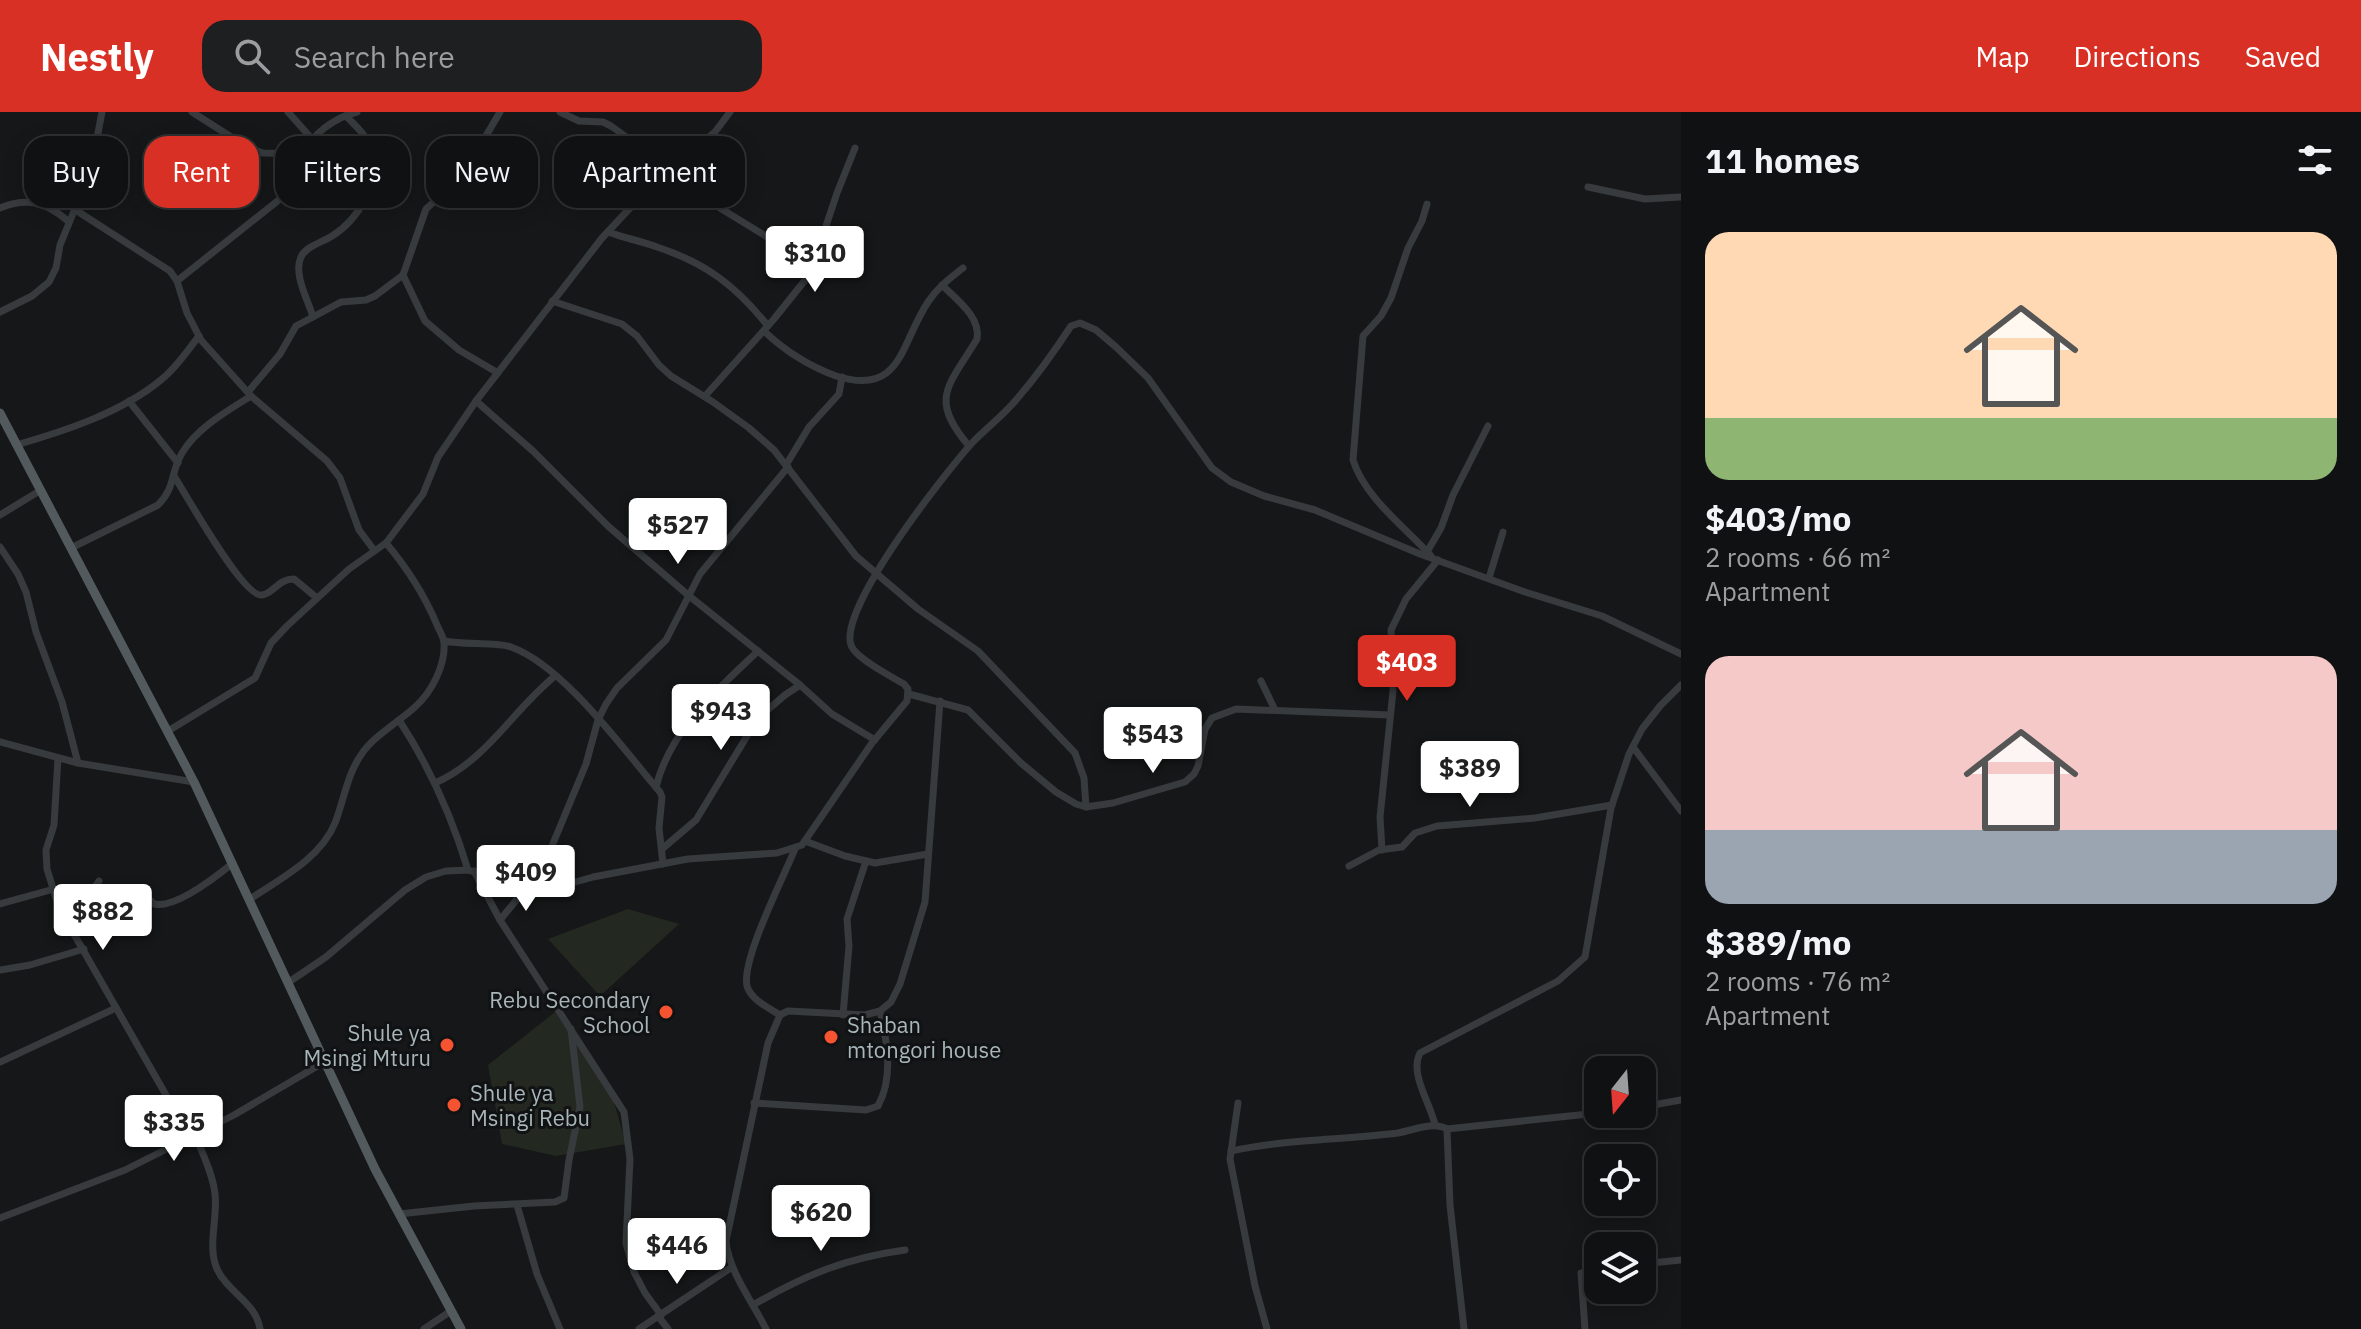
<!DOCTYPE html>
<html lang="en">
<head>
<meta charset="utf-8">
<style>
	:root { --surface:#101112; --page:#1e1f20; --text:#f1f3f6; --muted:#9c9d9f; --line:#303132; --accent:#d93025 }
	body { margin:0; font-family:"IBM Plex Sans",sans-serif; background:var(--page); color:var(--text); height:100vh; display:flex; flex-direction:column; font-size:30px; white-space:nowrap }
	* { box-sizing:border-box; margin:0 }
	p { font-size:26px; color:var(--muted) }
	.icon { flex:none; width:44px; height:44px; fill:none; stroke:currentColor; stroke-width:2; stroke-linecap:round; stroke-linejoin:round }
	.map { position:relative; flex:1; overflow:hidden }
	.side { display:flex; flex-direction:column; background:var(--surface); width:680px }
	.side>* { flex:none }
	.top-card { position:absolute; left:24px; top:24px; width:760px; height:72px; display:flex; gap:16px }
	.needle { width:52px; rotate:197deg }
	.buttons { position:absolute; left:1584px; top:944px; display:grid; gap:16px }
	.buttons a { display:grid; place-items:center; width:72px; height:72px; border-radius:16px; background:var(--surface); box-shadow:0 4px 20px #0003,0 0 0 2px var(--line); font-size:40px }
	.price { position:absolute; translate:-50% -68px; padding:0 18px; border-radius:8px; background:#fff; color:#222; font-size:26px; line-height:52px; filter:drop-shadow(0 2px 4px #0008) }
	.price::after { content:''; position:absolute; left:50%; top:48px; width:24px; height:18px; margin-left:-12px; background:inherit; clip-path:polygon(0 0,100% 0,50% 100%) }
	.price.current { background:var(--accent); color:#fff }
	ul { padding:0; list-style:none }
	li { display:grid; align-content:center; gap:16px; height:424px; padding:0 24px }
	li span { display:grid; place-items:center; height:248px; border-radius:24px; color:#555 }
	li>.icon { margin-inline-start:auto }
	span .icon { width:144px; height:144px; fill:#fffc; stroke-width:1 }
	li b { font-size:34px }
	h2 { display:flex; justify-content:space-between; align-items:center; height:96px; padding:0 24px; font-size:34px }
	.tag { padding:0 28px; border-radius:24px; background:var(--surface); box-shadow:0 4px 20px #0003,0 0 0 2px var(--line); font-size:28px; line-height:72px }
	.tag.current { background:var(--accent); color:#fff }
	header { display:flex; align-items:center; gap:48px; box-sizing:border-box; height:112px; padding:0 40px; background:var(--accent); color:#fff }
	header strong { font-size:38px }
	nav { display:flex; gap:44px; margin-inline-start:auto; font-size:28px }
	.search { width:560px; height:72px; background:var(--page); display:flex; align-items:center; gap:20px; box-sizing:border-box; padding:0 28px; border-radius:24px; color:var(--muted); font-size:30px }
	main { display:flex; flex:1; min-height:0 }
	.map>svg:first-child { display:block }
	.green { fill:#232820 }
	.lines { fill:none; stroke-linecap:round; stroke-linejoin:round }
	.minor { stroke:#373b3d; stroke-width:7 }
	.major { stroke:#535a5d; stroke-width:9 }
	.poi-dot { fill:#f65431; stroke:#111213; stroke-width:3 }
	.labels { text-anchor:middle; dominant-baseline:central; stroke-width:6; stroke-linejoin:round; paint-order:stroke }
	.poi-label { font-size:22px; fill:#a8b5b9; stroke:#111213; text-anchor:end }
</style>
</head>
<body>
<header>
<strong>Nestly</strong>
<div class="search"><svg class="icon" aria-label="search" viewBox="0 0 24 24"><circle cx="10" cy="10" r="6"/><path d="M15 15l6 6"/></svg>Search here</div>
<nav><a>Map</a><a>Directions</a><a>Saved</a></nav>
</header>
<main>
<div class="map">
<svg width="1681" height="1217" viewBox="0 0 1681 1217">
	<rect width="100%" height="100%" fill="#161718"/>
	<g class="green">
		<polygon points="628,797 679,812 600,884 548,827"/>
		<polygon points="555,900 612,983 626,1032 556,1044 502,1032 488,953"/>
	</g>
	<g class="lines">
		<g class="minor">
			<polyline points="192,0 247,35 263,41 303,42"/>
			<polyline points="288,0 312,27"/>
			<polyline points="560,0 579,9 603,10 611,14 625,24 666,63 813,153"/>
			<polyline points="1588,75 1645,87 1681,85"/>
			<path d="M1427,92L1422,109L1408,136L1391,186L1381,204L1363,224L1353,348C1365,386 1405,415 1431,444"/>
			<path d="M0,96C28,85 46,90 68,109"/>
			<polyline points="74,97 170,159 177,169 187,201 201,228 251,284 327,349 340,366 359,418 374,438"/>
			<path d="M608,120C624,126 641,129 657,135C706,151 736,174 768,214"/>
			<path d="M177,169L285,83C297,71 297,58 303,43C311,22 336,5 357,0"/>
			<path d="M942,173C956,187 981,205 977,227C949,274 928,286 969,334"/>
			<polyline points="552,189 622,212 637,224 659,253 671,264 713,290 749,316 774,338 856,444 918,497 978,539 1075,641 1084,666 1086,695"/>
			<polyline points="0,200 32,184 49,170 56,156 60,133 84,75 93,47 102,0"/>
			<path d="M313,205C308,188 293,162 301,145C306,134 323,130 332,124C357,109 382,69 372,39C368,25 356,14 346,4"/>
			<path d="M764,219C785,239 809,254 836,264C902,285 900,232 928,190C937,176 949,167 963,156"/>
			<polyline points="498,261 459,238 425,209 403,163 426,97 463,63 500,0"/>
			<polyline points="248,280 280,242 296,214 341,190 366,188 375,184 403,163"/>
			<polyline points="705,284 774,207 810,162 837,81 855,36"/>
			<polyline points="129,289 178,351"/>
			<polyline points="476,289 533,339 609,415 688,483 800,573 832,602 875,628"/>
			<path d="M16,333C65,319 123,300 162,267C177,255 187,239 199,224"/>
			<polyline points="786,353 809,315 839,282 842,265"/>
			<path d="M174,364C186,382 243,486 262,483C273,482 278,467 294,467L317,486"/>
			<polyline points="0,403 41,378"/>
			<polyline points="0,435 18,462 26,480 36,520 62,590 78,651"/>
			<path d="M71,436L158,393C176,375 170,361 182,341C197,316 227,299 251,284"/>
			<polyline points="1427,440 1441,416 1453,383 1488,314"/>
			<polyline points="1489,466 1503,420"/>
			<path d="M444,529C463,533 497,530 511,535C564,554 623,637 660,680L662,685L659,716L663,752"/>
			<polyline points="1261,569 1275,598"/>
			<polyline points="909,582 968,598 1021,651 1056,680 1076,692 1086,695 1113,691 1185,670 1194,662 1198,654 1205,617 1212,606 1236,597 1390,603"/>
			<path d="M399,608C429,654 452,705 468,758"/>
			<polyline points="168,619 255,566 271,531 287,514 349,457 386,431 423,382 438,345 476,289 602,126 645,80 715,20 730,0"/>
			<polyline points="0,630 78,651 194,670"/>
			<polyline points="1633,635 1681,699"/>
			<polyline points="58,646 54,713 46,738 47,757 59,796 170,990 186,1027"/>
			<path d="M435,671C486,649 513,598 555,564"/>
			<path d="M656,675C670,618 717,578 758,539"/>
			<polyline points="805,729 845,744 875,751 928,742"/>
			<polyline points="662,737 696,708 758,606 785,583 800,573"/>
			<polyline points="1382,738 1380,705 1393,579 1391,518 1406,487 1438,448"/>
			<polyline points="1349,754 1379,738 1402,735 1415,721 1437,714 1535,706 1612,693"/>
			<polyline points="474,759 500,808 624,1000 630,1047 626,1131 634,1160 645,1181 661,1203"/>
			<polyline points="535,775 586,652 598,608 606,592 617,576 666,528 700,462 788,355"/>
			<path d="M250,787C280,767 321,746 335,711C344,688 347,663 361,643C372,625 400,609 415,595C432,580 446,552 444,530C443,524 439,518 437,513C424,482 408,457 386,431"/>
			<polyline points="0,792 54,777"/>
			<polyline points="87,801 92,779 99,769"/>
			<polyline points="500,808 528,774"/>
			<path d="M67,809L131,778H140L154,792C175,797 217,764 233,751"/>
			<polyline points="0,858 30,853 84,837"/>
			<path d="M289,870L326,845L405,778L426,765L446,759L468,758L514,772L554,776L593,765L688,747L777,741L802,733L872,631L907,589L908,577L904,572C892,565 855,546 851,533C838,496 946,360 972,331C986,316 1003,304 1016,288C1036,265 1054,240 1071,214L1080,211L1096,218L1116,235L1148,266L1212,356L1231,370L1264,384L1315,398L1420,442L1525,480L1602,504L1681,542"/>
			<path d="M780,903C769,896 751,888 747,874C741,848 784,764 795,737"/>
			<polyline points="843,903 849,834 847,807 866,749"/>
			<polyline points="0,950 116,896"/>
			<path d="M754,991L866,998L878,994C894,965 887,929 880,899"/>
			<polyline points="1238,991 1230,1047 1255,1174 1267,1217"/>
			<polyline points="1642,995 1681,988"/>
			<path d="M1435,1013C1431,992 1409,962 1420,941L1558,869L1585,845L1611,696L1629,642L1642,617L1660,594L1681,573"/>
			<polyline points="1447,1017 1598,1001"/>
			<path d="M195,1022C202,1041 213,1062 215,1082C218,1106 207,1134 217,1157C228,1181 256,1190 260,1217"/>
			<path d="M1231,1039C1286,1027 1343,1028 1398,1021C1414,1018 1433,1009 1447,1017L1450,1093L1464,1217"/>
			<polyline points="517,1093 537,1162 560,1217"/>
			<polyline points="399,1102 474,1094 555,1090 564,1086 569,1048 580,995 571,917"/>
			<polyline points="0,1106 125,1058 234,1003 326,949"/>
			<polyline points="1642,1152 1681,1148"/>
			<path d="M753,1193C805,1163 846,1146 905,1138"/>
			<polyline points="658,1204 668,1217"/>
			<polyline points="424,1217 451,1199"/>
			<polyline points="639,1217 732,1155"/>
			<path d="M766,1217C752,1189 729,1160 726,1129L768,931L780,903L788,899L865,903L880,899L891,890L900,872L925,790L940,589"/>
			<polyline points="1585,1217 1581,1161 1598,1158"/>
		</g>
		<polyline class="major" points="0,301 194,670 375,1057 461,1217"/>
	</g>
	<g class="poi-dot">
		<circle cx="666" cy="900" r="8"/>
		<circle cx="831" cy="925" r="8"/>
		<circle cx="447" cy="933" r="8"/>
		<circle cx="454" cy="993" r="8"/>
	</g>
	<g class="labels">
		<g class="poi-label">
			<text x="650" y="887">Rebu Secondary<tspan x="650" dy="25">School</tspan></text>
			<text x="847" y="912" text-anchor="start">Shaban<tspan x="847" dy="25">mtongori house</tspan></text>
			<text x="431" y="920">Shule ya<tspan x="431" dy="25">Msingi Mturu</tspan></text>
			<text x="470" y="980" text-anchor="start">Shule ya<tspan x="470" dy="25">Msingi Rebu</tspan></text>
		</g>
	</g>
</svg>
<div class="buttons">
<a><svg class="needle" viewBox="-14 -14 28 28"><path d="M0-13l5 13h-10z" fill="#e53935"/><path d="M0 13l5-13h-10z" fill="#9c9d9f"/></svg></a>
<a><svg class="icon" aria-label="locate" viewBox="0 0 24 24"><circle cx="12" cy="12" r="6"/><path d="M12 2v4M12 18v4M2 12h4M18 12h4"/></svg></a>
<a><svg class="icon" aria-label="layers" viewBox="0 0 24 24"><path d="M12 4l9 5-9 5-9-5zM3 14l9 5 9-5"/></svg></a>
</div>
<b class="price" style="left:815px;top:182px">$310</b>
<b class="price" style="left:678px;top:454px">$527</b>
<b class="price current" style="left:1407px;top:591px">$403</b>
<b class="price" style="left:721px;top:640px">$943</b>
<b class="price" style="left:1153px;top:663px">$543</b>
<b class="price" style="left:1470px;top:697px">$389</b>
<b class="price" style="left:526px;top:801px">$409</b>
<b class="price" style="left:103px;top:840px">$882</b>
<b class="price" style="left:174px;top:1051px">$335</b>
<b class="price" style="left:821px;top:1141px">$620</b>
<b class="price" style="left:677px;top:1174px">$446</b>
<div class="top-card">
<a class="tag">Buy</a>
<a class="tag current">Rent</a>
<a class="tag">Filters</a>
<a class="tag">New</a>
<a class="tag">Apartment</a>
</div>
</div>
<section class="side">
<h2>11 homes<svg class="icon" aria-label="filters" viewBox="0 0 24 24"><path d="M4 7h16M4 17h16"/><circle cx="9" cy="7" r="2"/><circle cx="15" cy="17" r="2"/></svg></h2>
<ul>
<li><span style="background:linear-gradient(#ffd9b3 75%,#8fb573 0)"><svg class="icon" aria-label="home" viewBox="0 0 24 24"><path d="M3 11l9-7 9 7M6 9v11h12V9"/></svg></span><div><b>$403/mo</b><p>2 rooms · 66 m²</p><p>Apartment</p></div></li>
<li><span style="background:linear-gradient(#f6c9c9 70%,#9aa5b1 0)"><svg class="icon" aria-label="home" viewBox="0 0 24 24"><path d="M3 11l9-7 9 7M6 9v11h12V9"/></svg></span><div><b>$389/mo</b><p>2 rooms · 76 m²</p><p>Apartment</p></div></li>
</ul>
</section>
</main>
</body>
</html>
